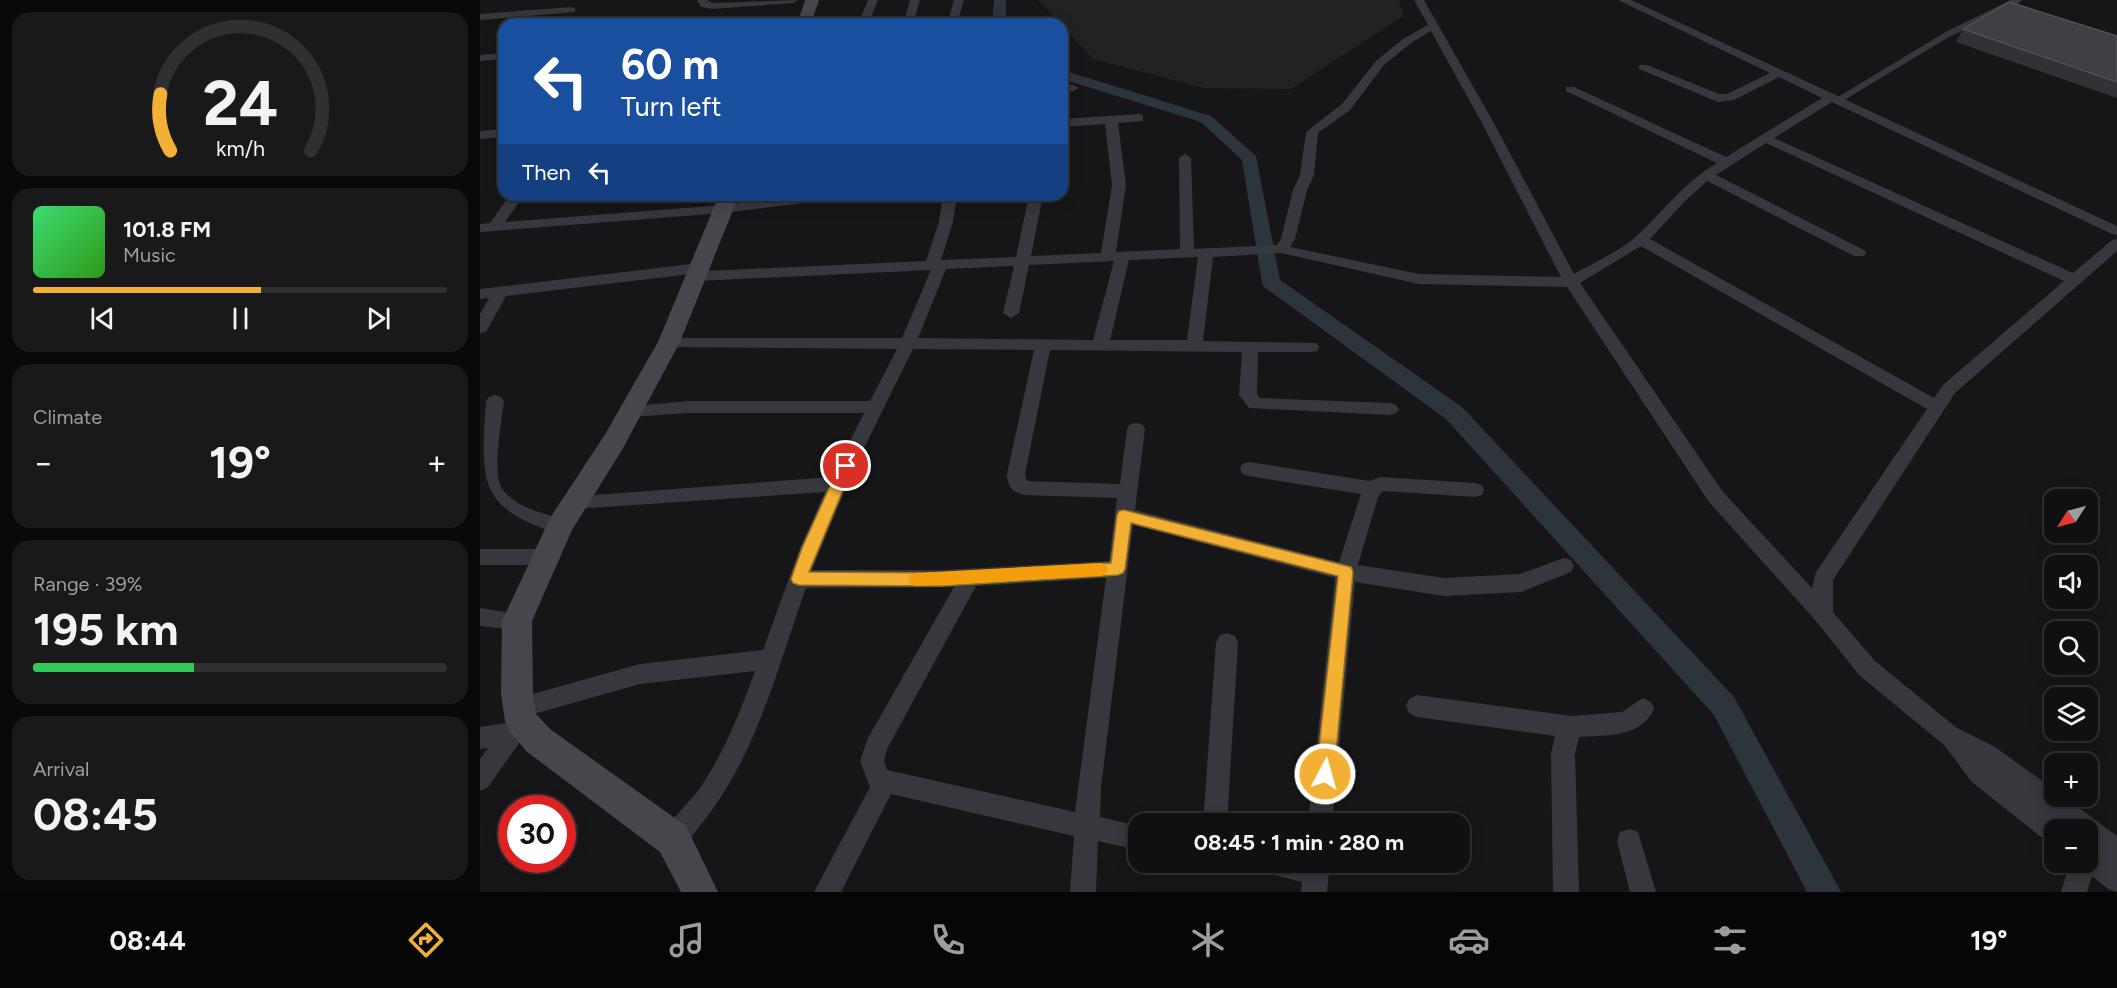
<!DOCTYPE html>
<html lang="en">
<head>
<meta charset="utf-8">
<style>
  body { margin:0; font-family:Figtree,sans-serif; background:#19191b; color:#f1f3f6; height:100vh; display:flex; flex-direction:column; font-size:22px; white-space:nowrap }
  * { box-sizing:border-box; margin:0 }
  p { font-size:20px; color:#9c9d9f }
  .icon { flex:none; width:33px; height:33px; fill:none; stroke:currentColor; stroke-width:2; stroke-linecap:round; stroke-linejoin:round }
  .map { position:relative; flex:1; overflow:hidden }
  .sheet { display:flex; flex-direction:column; gap:12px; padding:12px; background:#09090a; width:480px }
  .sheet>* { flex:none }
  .hud { position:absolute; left:18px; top:18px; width:570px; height:183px; border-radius:18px; box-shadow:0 3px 15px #0003,0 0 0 2px #303032; background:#1a4fa0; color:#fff; overflow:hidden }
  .needle { width:39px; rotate:234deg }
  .controls { position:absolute; left:1564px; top:489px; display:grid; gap:12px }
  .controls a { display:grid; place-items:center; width:54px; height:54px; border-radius:12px; background:#101012; box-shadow:0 3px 15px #0003,0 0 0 2px #303032; font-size:30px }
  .speed { position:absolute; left:18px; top:795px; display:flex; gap:12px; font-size:30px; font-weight:700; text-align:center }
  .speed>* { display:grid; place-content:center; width:78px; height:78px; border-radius:50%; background:#101012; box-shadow:0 3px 15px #0003,0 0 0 2px #303032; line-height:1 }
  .speed .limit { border:9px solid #d22; background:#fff; color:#111 }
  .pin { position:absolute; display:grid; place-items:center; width:51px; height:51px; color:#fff; margin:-26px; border:3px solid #fff; border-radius:50%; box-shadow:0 2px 6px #0007 }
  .me { position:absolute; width:66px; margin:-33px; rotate:6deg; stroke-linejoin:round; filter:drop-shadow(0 0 4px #0008) }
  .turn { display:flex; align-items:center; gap:21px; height:126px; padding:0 24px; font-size:27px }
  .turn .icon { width:78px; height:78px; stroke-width:2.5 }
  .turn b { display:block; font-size:42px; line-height:51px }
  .then { display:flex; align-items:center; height:57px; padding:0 24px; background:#0003; gap:12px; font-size:22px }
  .big { font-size:45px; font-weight:700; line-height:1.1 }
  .sheet .widget { flex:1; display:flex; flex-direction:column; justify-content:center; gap:9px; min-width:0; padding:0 21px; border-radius:18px; background:#19191b }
  .sheet .dial { align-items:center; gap:0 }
  .dial svg { height:156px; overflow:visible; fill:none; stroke:#303032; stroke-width:7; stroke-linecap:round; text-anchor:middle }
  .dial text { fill:#f1f3f6; stroke:none }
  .song { display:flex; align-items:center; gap:18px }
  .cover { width:72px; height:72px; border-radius:9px; background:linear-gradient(135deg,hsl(140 70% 55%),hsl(110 70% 35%)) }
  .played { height:6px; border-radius:3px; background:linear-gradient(90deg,#f2b134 55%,#303032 55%) }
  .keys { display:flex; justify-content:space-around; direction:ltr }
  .heat { display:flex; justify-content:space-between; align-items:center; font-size:33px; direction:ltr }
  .charge { height:9px; border-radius:4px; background:linear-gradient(90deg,#34c759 39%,#303032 0) }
  .trip { position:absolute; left:648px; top:813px; width:342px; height:60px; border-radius:18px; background:#101012; box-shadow:0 3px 15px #0003,0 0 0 2px #303032; font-weight:700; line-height:60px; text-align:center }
  .dock { display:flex; height:96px; justify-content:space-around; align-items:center; background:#060607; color:#9c9d9f }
  .dock .icon { width:42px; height:42px }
  .dock .selected { color:#f2b134 }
  .dock b { font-size:27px; color:#f1f3f6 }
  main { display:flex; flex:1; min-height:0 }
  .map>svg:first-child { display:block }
</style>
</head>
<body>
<main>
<section class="sheet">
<div class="widget dial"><svg viewBox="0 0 100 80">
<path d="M14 69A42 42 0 1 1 86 69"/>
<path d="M14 69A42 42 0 0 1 9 40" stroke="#f2b134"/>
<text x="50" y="56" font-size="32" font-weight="700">24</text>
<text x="50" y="72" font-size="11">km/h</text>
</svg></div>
<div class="widget">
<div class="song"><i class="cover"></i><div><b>101.8 FM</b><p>Music</p></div></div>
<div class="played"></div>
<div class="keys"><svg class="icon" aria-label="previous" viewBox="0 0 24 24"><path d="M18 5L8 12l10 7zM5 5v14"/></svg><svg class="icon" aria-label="pause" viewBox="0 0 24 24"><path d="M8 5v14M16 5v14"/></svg><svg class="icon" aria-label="next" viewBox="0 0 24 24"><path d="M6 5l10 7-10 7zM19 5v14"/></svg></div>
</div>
<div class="widget"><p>Climate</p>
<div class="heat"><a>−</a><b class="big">19°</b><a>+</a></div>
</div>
<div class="widget"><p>Range · 39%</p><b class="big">195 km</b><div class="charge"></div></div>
<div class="widget"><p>Arrival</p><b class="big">08:45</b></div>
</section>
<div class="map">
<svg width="1637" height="892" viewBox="0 0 1637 892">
  <rect width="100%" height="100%" fill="#161618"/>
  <path fill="#222225" d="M 558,0 L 919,0 L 923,16 L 811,89 L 724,88 L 613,59 Z"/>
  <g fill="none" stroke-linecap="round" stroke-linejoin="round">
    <path fill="#2c353c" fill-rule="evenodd" d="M 514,0 L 526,0 L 526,24 L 512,24 Z
      M 582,70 L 731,116 L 776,156 L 800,280 L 982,407 L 1254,697 L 1361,892 L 1327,892 L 1234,715 L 966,419 L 784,287 L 782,283 L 762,160 L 721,122 L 582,79 Z"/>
    <path stroke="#37383d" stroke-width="6" d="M 1357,101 L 1468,34 L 1538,0"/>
    <path fill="#37383d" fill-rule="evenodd" d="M 217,0 L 227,0 L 232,3 L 318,0 L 313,3 L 232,9 L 221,7 Z
      M 388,0 L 398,0 L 388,24 L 378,24 Z
      M 430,0 L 440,0 L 434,21 L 469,18 L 474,0 L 484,0 L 479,17 L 487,16 L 492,19 L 474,24 L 423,24 Z
      M 934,0 L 944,0 L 1015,125 L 1094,274 C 1113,263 1142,250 1158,235 C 1184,210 1205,182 1237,163 L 1086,91 L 1086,87 L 1094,87 L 1246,157 L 1342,98 L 1299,77 L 1254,100 L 1238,102 L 1159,69 L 1159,65 L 1167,65 L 1239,94 L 1247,94 L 1290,73 L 1138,0 L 1151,0 L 1637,226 L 1637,235 L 1632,234 L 1352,102 L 1294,138 L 1593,273 L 1632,240 L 1637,239 L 1637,251 L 1475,393 L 1353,580 L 1353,612 L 1395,661 L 1477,728 L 1515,747 L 1575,790 L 1575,796 L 1583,796 L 1637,836 L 1637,892 L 1628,889 L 1612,876 L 1607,892 L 1581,892 L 1590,862 L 1608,862 L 1608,830 L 1575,830 L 1575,844 L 1566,841 L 1492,782 L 1464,745 L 1379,675 L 1336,621 L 1229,502 L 1087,287 L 939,284 L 801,253 L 733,257 L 723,341 L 837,343 L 839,347 L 837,351 L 831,352 L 778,352 L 777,394 L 780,398 L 910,403 L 916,405 L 919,409 L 916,413 L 910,415 L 769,408 L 759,395 L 762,352 L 570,350 L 545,474 L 547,481 L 640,484 L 647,429 L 650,424 L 656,423 L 662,424 L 665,429 L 655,510 L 859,562 L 881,494 L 769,476 L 762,474 L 760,469 L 762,464 L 769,462 L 890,481 L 900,477 L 995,483 L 1002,485 L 1004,490 L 1002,495 L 995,497 L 903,491 L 898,497 L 878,565 L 964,578 L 1040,574 L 1084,558 L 1091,560 L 1094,566 L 1091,572 L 1041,592 L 964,596 L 875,582 L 852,824 L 828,824 L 855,578 L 653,525 L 621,787 L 620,817 L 658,826 L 658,850 L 618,841 L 616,892 L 590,892 L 594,836 L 411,794 L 361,892 L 334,892 L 390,787 L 380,761 L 388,738 L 474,587 L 326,588 C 297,669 276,758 219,827 C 211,837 205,847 193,851 L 184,848 L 181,839 C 189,819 208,805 220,788 C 245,751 260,712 275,671 L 160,684 L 50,715 L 52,721 L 49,729 L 8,787 L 0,791 L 0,759 L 8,748 L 0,749 L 0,727 L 26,723 L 32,715 L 28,707 L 31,700 L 160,664 L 283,650 L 320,548 L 345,492 L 95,509 L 88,507 L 86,502 L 88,497 L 352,477 L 384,413 L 208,413 L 150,417 L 144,415 L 141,411 L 144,407 L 208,401 L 390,401 L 417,349 L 189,347 L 183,346 L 181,342 L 183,338 L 422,338 L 451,270 L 217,281 L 212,279 L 210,276 L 211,274 L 26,296 L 6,332 L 0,333 L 0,314 L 9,298 L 0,299 L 0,289 L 220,263 L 225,265 L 227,268 L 225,271 L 446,261 L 459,222 L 463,195 L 477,195 L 473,222 L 461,260 L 536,257 L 549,195 L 563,195 L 551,256 L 621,253 L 632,185 L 625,124 L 582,127 L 582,119 L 659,114 L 663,115 L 663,121 L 638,123 L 646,185 L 636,252 L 700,249 L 699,158 L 705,154 L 711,158 L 714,249 L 797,245 L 801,239 L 813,190 L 820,175 L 826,132 L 862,104 L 896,61 L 923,39 L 948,25 ZM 951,31 L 1003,125 L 1081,277 L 939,274 L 810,247 L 815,239 L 827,190 L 834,175 L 838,133 L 870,110 L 904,65 L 931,43 ZM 1286,143 L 1584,281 L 1463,385 L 1454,398 L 1170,239 L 1204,202 L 1227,181 L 1374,256 L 1384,256 L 1386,253 L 1384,250 L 1236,175 ZM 1161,246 L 1447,409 L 1336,572 L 1332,588 L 1243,492 L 1100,283 ZM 718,257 L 707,340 L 630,340 L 649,260 ZM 634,261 L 613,340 L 438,338 L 466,269 L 534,266 L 523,313 L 531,318 L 539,313 L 549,265 ZM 433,349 L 554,350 L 527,474 C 528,487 531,491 544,495 L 637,498 L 629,561 L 461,570 L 332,570 L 375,466 ZM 626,578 L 595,812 L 407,770 L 404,761 L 407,749 L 496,586 Z
      M 91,7 L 95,8 L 95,12 L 0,20 L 0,14 Z
      M 24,53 L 24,59 L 0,61 L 0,55 Z
      M 582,85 L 593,85 L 599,88 L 593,91 L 582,91 Z
      M 24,129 L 24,137 L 0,139 L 0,131 Z
      M 30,195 L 44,195 L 25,222 L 243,205 L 323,195 L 363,195 L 356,199 L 243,213 L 0,232 L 0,224 L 10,223 Z
      M 15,395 L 21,397 L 24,401 C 22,420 11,476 23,490 C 38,509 66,514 87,520 L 90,526 L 87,532 L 80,534 C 0,509 0,485 6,401 L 9,397 Z
      M 0,549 L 65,549 L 72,551 L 75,557 L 72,563 L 65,565 L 0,565 Z
      M 0,608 L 44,615 L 48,621 L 44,627 L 37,630 L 0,626 Z
      M 747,633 L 755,636 L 758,643 L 747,824 L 723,824 L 736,643 L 739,636 Z
      M 937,695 L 1092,716 L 1142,712 L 1163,698 L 1171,702 L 1174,709 C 1161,738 1126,735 1099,737 L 1095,754 L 1099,892 L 1073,892 L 1071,754 L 1075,736 L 937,717 L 929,713 L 926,706 L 929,699 Z
      M 1149,829 L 1158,832 L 1176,892 L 1150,892 L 1137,841 L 1140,832 Z
      M 775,862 L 850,862 L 847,892 L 821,892 L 822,882 L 778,871 Z"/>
    <path fill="#45474d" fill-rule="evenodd" d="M 325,0 L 339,0 L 331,24 L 317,24 Z
      M 239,195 L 259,195 L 200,342 L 142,450 L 92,530 L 52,621 L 53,694 L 56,714 L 70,729 L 206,826 L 238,892 L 201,892 L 180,852 L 46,751 L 30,732 L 25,721 L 21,694 L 22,621 L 70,518 L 124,436 L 178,342 Z"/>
  </g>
  <path fill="#323236" d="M 1483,29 L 1637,36 L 1637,98 L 1476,42 Z"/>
  <path fill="#3f3f44" stroke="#4f5156" stroke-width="1.5" d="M 1529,2 L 1637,36 L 1637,82 L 1483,29 Z"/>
  <path fill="#f2b134" stroke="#9d7322" stroke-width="1.5" d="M 366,460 L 373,466 L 329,572 L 461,573 L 631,563 L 637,515 L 639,511 L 644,510 L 871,567 L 873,572 L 854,774 L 851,780 L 845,782 L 839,780 L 836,774 L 858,576 L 651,523 L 645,569 L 643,573 L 638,575 L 461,586 L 319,585 L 313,583 L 311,579 L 322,548 L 359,466 Z"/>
  <path fill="#f59e0b" d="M 621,563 L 626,565 L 628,570 L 626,574 L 621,576 L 436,586 L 430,584 L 428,579 L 430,575 L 436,573 Z"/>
</svg>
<div class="controls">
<a><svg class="needle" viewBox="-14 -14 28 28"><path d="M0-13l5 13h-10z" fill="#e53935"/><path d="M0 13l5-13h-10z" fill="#9c9d9f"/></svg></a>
<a><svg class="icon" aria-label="sound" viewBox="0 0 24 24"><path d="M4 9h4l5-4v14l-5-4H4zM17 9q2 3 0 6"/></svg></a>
<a><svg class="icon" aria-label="search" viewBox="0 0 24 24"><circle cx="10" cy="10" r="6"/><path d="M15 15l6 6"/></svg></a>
<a><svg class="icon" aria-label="layers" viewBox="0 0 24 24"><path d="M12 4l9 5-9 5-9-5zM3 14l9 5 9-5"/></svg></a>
<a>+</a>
<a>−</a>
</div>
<div class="speed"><div class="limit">30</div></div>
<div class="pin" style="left:366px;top:466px;background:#d93025"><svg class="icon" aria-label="arrive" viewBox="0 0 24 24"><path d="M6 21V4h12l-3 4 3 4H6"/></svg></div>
<svg class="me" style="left:845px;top:774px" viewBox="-20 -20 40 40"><circle r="17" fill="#f2b134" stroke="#fff" stroke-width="3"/><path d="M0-11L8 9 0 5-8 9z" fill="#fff"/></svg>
<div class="trip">08:45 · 1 min · 280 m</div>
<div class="hud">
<div class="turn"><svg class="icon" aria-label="left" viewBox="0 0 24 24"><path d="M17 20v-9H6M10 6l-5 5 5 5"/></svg><div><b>60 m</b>Turn left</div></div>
<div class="then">Then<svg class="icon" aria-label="left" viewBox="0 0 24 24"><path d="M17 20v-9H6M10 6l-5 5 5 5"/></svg></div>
</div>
</div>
</main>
<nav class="dock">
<b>08:44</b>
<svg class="icon selected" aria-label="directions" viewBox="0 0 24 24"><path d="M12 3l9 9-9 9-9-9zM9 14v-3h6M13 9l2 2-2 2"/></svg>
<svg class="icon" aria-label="music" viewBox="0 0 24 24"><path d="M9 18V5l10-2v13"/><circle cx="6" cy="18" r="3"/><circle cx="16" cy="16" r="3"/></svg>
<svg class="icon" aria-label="phone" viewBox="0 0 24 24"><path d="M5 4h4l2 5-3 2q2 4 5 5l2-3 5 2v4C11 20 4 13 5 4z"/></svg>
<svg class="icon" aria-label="climate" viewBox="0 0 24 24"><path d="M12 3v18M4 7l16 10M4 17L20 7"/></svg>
<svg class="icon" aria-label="car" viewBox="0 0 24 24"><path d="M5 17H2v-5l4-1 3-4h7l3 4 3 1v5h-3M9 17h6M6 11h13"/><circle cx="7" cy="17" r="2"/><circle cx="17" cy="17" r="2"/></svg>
<svg class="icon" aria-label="filters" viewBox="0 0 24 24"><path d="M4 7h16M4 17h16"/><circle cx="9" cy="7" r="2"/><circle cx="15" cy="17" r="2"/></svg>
<b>19°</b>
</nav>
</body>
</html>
